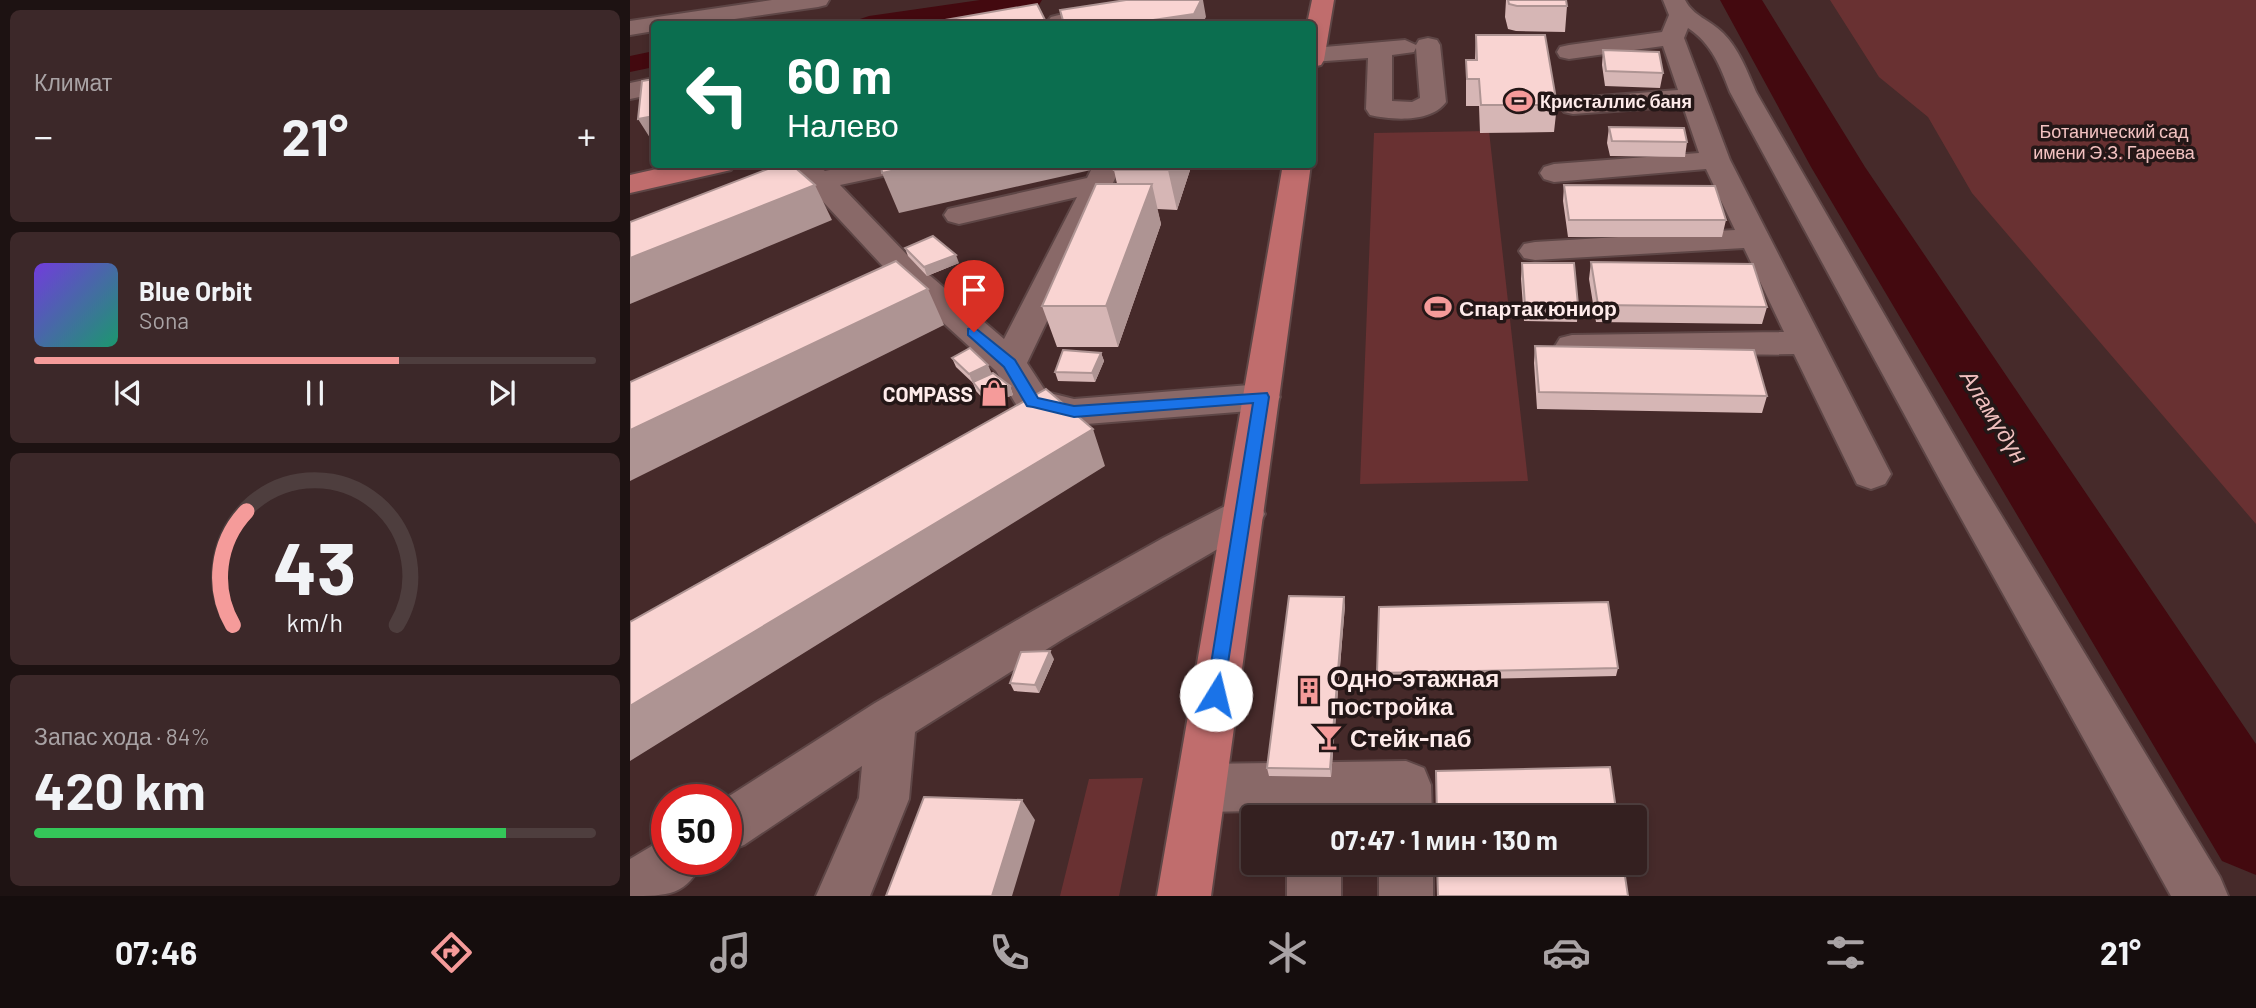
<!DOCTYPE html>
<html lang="ru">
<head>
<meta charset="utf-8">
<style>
  body { margin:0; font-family:Barlow,sans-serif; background:#3c2829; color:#f1f3f6; height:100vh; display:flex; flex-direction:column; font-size:26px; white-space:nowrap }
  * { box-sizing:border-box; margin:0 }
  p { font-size:23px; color:#a9a3a5 }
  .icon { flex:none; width:38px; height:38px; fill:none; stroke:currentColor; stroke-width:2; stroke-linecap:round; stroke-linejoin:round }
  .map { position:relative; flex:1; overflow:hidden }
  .details { display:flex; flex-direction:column; gap:10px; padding:10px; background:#1d1212; width:630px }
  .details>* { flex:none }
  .guide { position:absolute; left:21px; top:21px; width:665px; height:147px; border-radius:7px; box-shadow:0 4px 10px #0003,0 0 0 2px #4e3e3e; background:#0b6e4f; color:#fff; overflow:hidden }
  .speed { position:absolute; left:21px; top:784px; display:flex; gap:14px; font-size:35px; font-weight:700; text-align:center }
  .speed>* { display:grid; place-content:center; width:91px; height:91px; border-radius:50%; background:#342020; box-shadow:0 4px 10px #0003,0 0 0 2px #4e3e3e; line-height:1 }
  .speed .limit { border:10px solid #d22; background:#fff; color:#111 }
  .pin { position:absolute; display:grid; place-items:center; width:60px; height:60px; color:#fff; margin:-72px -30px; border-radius:50% 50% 50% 0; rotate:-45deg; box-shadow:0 0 7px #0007 }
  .pin .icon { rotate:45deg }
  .me { position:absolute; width:77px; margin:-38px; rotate:9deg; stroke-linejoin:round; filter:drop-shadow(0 0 5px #0008) }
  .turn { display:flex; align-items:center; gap:24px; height:147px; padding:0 21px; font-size:32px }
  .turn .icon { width:91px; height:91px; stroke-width:2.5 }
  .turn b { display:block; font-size:49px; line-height:60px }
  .big { font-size:52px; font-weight:700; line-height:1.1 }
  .details .tile { flex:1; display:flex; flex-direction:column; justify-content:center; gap:10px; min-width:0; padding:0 24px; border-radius:10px; background:#3c2829 }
  .details .dial { align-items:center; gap:0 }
  .dial svg { height:182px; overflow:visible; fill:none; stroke:#4e3e3e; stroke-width:7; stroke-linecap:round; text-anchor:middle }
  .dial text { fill:#f1f3f6; stroke:none }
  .song { display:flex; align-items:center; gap:21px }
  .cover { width:84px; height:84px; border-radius:10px; background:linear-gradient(135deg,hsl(260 70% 55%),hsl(160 70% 35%)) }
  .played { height:7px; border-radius:4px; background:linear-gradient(90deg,#f59b9a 65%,#4e3e3e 65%) }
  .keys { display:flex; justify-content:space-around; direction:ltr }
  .heat { display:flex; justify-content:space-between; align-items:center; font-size:38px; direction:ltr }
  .charge { height:10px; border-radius:5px; background:linear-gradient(90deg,#34c759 84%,#4e3e3e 0) }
  .trip { position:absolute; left:611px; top:805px; width:406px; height:70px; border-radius:7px; background:#342020; box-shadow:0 4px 10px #0003,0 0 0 2px #4e3e3e; font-weight:700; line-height:70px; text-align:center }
  .tab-bar { display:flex; height:112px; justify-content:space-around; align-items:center; background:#150d0d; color:#a9a3a5 }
  .tab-bar .icon { width:49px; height:49px }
  .tab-bar .active { color:#f59b9a }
  .tab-bar b { font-size:32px; color:#f1f3f6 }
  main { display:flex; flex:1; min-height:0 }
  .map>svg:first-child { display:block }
</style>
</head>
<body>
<main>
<section class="details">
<div class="tile"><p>Климат</p>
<div class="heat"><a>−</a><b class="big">21°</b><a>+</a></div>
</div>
<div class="tile">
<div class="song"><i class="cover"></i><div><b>Blue Orbit</b><p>Sona</p></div></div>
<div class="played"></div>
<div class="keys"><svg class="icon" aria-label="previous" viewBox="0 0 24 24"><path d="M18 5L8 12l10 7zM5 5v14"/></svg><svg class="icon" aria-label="pause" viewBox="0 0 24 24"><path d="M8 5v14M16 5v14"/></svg><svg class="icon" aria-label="next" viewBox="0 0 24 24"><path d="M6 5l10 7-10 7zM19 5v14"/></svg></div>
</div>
<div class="tile dial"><svg viewBox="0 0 100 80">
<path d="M14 69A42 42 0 1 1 86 69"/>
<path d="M14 69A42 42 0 0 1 20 19" stroke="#f59b9a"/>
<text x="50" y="56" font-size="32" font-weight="700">43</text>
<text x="50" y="72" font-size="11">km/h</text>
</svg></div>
<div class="tile"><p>Запас хода · 84%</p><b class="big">420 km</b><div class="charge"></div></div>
</section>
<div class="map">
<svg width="1626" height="896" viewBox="0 0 1626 896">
  <rect width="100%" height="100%" fill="#462a2a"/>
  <path fill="#693132" d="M 1200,0 L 1626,0 L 1626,524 L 1342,193 L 1298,117 L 1249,77 Z
    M 859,131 L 898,481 L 730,484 L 744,133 Z
    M 513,778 L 489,896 L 430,896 L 459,779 Z"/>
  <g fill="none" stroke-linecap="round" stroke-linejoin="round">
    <path fill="#43090f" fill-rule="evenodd" d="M 350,0 L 412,0 L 409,5 L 400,7 L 287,24 L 226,24 L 230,19 L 239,16 Z
      M 24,51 L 24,67 L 0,72 L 0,56 Z"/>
    <path fill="#43090f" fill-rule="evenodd" d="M 1090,0 L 1132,0 L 1235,167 L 1626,744 L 1626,875 L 1592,861 L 1181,167 Z"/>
    <defs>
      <path id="minor" d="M 142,0 L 199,0 L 196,5 L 188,7 L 70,24 L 24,24 L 24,31 L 0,35 L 0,21 Z
        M 512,0 L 560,0 L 557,5 L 549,7 L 453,24 L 419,24 L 417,22 L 421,17 L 429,15 Z
        M 1033,0 L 1055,0 C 1063,16 1080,20 1093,33 C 1109,49 1117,71 1126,92 L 1345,472 L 1590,877 L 1598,896 L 1541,896 L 1311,482 L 1100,92 C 1090,66 1082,44 1058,28 L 1054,38 L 1100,160 L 1261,474 L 1255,484 L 1241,489 L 1227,484 L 1164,354 L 942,357 L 930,354 L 925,346 L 930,338 L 942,335 L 1154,332 L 1114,248 L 905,260 L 894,258 L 889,251 L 894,244 L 905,242 L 1105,230 L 1076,169 L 924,182 L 914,179 L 910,173 L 914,167 L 924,164 L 1069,153 L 1053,106 L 943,114 L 934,112 L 930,106 L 934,100 L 943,98 L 1048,90 L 1033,46 L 939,59 L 930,57 L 927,52 L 930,47 L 939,45 L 1032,32 L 1039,15 Z
        M 798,38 L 807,40 L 810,45 L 816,102 C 801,123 762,120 740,115 L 736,109 L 738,58 L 682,62 L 683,48 L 775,40 L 786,45 L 789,40 ZM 786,48 L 790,98 L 782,102 L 762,101 L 762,55 L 784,52 Z
        M 24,78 L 24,94 L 0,99 L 0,83 Z
        M 152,164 L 185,164 L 195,171 L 228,164 L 285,164 L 281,170 L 210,185 L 283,261 L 374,339 L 447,197 L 329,224 L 318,221 L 314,215 L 318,209 L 457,178 L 464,164 L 492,164 L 397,363 L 416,392 L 444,399 L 632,384 L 645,388 L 650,397 L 645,406 L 632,410 L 444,425 L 390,411 L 366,371 L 261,275 L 185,193 L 171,197 L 161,194 L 156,188 L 161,182 L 168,179 Z
        M 615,498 L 629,503 L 635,514 L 629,525 L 433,639 L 285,732 L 279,799 L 240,896 L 186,896 L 229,798 L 232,766 L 114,845 L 96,852 L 96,800 L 93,800 L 245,703 L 401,612 L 533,538 L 601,503 Z
        M 776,761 L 794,768 L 801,785 L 802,817 L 750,817 L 750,809 L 571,812 L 553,805 L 546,788 L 553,771 L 571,764 Z
        M 37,837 L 37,859 L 73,859 C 58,896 37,896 0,896 L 0,859 Z
        M 657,863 L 711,863 L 711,896 L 657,896 Z
        M 749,863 L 803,863 L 803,896 L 749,896 Z"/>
      <path id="major" d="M 682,0 L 704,0 L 694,60 L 691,65 L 682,67 L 682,24 L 677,24 Z
        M 49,164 L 105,164 L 101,170 L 0,193 L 0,175 Z
        M 653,164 L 681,164 L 581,896 L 527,896 Z"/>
    </defs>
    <use href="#minor" stroke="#5e4646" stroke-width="4"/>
    <use href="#major" stroke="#5e4646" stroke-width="4"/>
    <use href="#minor" fill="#896968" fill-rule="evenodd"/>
    <use href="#major" fill="#c06d6d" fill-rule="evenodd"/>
  </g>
  <path fill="#d6b6b5" d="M 876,0 L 936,0 L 937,6 L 935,32 L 886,31 L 878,29 L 875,17 Z
    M 846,35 L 927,105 L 924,132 L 850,133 L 849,106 L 836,106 L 836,60 L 845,60 Z
    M 973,50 L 1033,73 L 1030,88 L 975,86 L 972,65 Z
    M 979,127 L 1057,142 L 1055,157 L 980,156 L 977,143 Z
    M 486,164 L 562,164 L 547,210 L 527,209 L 531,224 L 488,347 L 427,347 L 412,306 L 487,184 L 484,170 Z
    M 934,185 L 1096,220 L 1092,237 L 938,237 L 933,201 Z
    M 275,248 L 329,263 L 297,276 L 278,256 Z
    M 961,262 L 1137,307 L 1132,324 L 966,322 L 959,279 Z
    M 892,263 L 948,305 L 947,322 L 894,321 L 891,279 Z
    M 905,346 L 1137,396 L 1132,413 L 907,409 L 904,363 Z
    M 471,353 L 474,361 L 465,382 L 428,381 L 425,372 Z
    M 322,358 L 361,374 L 380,386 L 383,395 L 358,404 L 346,391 L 343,383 L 326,367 Z
    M 715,605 L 701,777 L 639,776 L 637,768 Z
    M 424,659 L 409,693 L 384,691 L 380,683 Z
    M 988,668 L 986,676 L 748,681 L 747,673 Z"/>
  <path fill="#ae9493" d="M 571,0 L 573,0 L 576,17 L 572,24 L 496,24 Z
    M 24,116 L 24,141 L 22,141 L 8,119 Z
    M 293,164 L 460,164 L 461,170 L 269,213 L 252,173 Z
    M 540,164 L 562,164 L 547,210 L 538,170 Z
    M 522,184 L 531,224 L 488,347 L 476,306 Z
    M 185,185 L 202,220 L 0,304 L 0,258 Z
    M 326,255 L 329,263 L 297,276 L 294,267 Z
    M 298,289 L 314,325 L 0,481 L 0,430 Z
    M 471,353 L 474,361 L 465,382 L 462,373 Z
    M 358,365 L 362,374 L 343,383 L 339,374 Z
    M 380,386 L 383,395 L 358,404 L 354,396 Z
    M 463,429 L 475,466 L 0,761 L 0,706 Z
    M 714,597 L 715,605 L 701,777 L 700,769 Z
    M 420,651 L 424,659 L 409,693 L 405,685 Z
    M 392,800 L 405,820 L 382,896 L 362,896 Z"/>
  <path fill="#f9d4d2" stroke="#ae9493" stroke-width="2" d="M 496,0 L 571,0 L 564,14 L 496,24 L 434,24 L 430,10 Z
    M 878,0 L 936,0 L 937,6 L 887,6 L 879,4 Z
    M 407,4 L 417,24 L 292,24 Z
    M 846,35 L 915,35 L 927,105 L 851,105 L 849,79 L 837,79 L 836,60 L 847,60 Z
    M 973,50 L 1029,52 L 1033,73 L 976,71 Z
    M 24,79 L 24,116 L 8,119 L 12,81 Z
    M 979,127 L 1054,128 L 1057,142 L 982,141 Z
    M 151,164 L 161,164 L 185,185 L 0,258 L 0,222 Z
    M 251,164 L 293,164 L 252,173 Z
    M 486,164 L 540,164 L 538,170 L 484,170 Z
    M 466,184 L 522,184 L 476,306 L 412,306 Z
    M 934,185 L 1085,186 L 1096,220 L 939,220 Z
    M 303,236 L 326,255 L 294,267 L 275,248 Z
    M 266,261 L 298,289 L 0,430 L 0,382 Z
    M 961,262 L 1123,264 L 1137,307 L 968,305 Z
    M 892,263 L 944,263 L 948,305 L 895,305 Z
    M 905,346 L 1124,350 L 1137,396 L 909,392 Z
    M 340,348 L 358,365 L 339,374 L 322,358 Z
    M 433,350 L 471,353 L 462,373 L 425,372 Z
    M 363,373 L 380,386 L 354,396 L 343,382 Z
    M 416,389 L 463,429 L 0,706 L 0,622 Z
    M 659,596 L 714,597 L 700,769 L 637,768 Z
    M 978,602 L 988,668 L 747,673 L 749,607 Z
    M 420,651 L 405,685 L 380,683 L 391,652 Z
    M 980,767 L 987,817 L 807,817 L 806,771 Z
    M 294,797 L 392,800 L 362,896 L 256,896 Z
    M 807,863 L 993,863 L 998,896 L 808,896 Z"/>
  <path fill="#1a73e8" stroke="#114b97" stroke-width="2" d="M 344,327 L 385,360 L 408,398 L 444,406 L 637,393 L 639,397 L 592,702 L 586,704 L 579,702 L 576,695 L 623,403 L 444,417 L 403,407 L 397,406 L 374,367 L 338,335 L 338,329 Z"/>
  <defs>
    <symbol id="stadium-bare" viewBox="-9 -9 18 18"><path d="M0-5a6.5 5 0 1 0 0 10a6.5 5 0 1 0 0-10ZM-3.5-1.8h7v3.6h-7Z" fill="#f59b9a" stroke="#241717" stroke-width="2.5" paint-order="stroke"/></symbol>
    <symbol id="shop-bare" viewBox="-9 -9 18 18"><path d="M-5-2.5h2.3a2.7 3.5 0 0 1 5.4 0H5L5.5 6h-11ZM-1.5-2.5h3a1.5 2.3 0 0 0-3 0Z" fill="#f59b9a" stroke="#241717" stroke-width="2.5" paint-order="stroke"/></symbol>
    <symbol id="building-bare" viewBox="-9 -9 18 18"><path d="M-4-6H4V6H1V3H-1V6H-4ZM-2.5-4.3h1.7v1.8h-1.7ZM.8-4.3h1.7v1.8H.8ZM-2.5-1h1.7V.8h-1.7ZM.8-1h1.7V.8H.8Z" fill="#f59b9a" stroke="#241717" stroke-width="2.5" paint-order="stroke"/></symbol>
    <symbol id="bar-bare" viewBox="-9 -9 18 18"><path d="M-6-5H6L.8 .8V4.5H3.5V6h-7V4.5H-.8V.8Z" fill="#f59b9a" stroke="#241717" stroke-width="2.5" paint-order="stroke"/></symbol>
  </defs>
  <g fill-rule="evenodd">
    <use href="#stadium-bare" x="870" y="82" width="38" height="38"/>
    <use href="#stadium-bare" x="789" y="288" width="38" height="38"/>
    <use href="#shop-bare" x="345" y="374" width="38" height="38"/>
    <use href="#building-bare" x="660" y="672" width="38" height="38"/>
    <use href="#bar-bare" x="680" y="718" width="38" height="38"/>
  </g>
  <g text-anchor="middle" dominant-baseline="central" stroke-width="7" stroke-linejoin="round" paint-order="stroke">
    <g font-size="18" font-weight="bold" fill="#feebea" stroke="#241717" text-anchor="start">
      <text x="910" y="101">Кристаллис баня</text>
    </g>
    <g font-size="18" fill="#f3c2c1" stroke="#241717">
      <text x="1484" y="131">Ботанический сад<tspan x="1484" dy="21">имени Э.З. Гареева</tspan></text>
    </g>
    <g font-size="21" font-weight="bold" fill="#feebea" stroke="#241717" text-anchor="start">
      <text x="829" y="307">Спартак юниор</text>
      <text x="343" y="393" text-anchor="end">COMPASS</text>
    </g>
    <g font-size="23" font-style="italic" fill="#f1c0bf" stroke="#241717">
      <text transform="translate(1365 416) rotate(58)">Аламүдүн</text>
    </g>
    <g font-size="24" font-weight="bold" fill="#feebea" stroke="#241717" text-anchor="start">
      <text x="700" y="677">Одно-этажная<tspan x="700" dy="28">постройка</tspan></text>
      <text x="720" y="737">Стейк-паб</text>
    </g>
  </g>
</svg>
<div class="speed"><div class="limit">50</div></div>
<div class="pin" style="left:344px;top:332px;background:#d93025"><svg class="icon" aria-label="arrive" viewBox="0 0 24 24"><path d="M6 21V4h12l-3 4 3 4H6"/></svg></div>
<svg class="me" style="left:586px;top:695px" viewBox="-20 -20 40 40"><circle r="19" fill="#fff"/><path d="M0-13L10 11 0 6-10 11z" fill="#1a73e8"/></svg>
<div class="trip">07:47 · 1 мин · 130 m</div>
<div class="guide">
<div class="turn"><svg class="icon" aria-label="left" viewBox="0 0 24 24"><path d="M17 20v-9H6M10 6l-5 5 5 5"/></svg><div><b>60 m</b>Налево</div></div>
</div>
</div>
</main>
<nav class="tab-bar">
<b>07:46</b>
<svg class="icon active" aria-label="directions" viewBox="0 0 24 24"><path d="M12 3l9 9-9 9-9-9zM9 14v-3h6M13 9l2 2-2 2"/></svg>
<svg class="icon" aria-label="music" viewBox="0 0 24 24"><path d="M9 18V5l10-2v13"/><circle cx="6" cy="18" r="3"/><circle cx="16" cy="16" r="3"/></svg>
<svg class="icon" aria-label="phone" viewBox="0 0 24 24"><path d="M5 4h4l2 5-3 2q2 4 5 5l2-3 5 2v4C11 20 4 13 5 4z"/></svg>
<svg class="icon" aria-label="climate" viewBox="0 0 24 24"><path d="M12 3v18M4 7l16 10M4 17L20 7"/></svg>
<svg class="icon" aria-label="car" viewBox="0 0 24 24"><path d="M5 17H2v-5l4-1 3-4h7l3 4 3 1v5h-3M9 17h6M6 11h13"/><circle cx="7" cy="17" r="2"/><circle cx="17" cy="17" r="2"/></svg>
<svg class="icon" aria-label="filters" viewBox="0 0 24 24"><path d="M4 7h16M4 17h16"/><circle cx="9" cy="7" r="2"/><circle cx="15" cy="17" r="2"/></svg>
<b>21°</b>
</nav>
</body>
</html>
